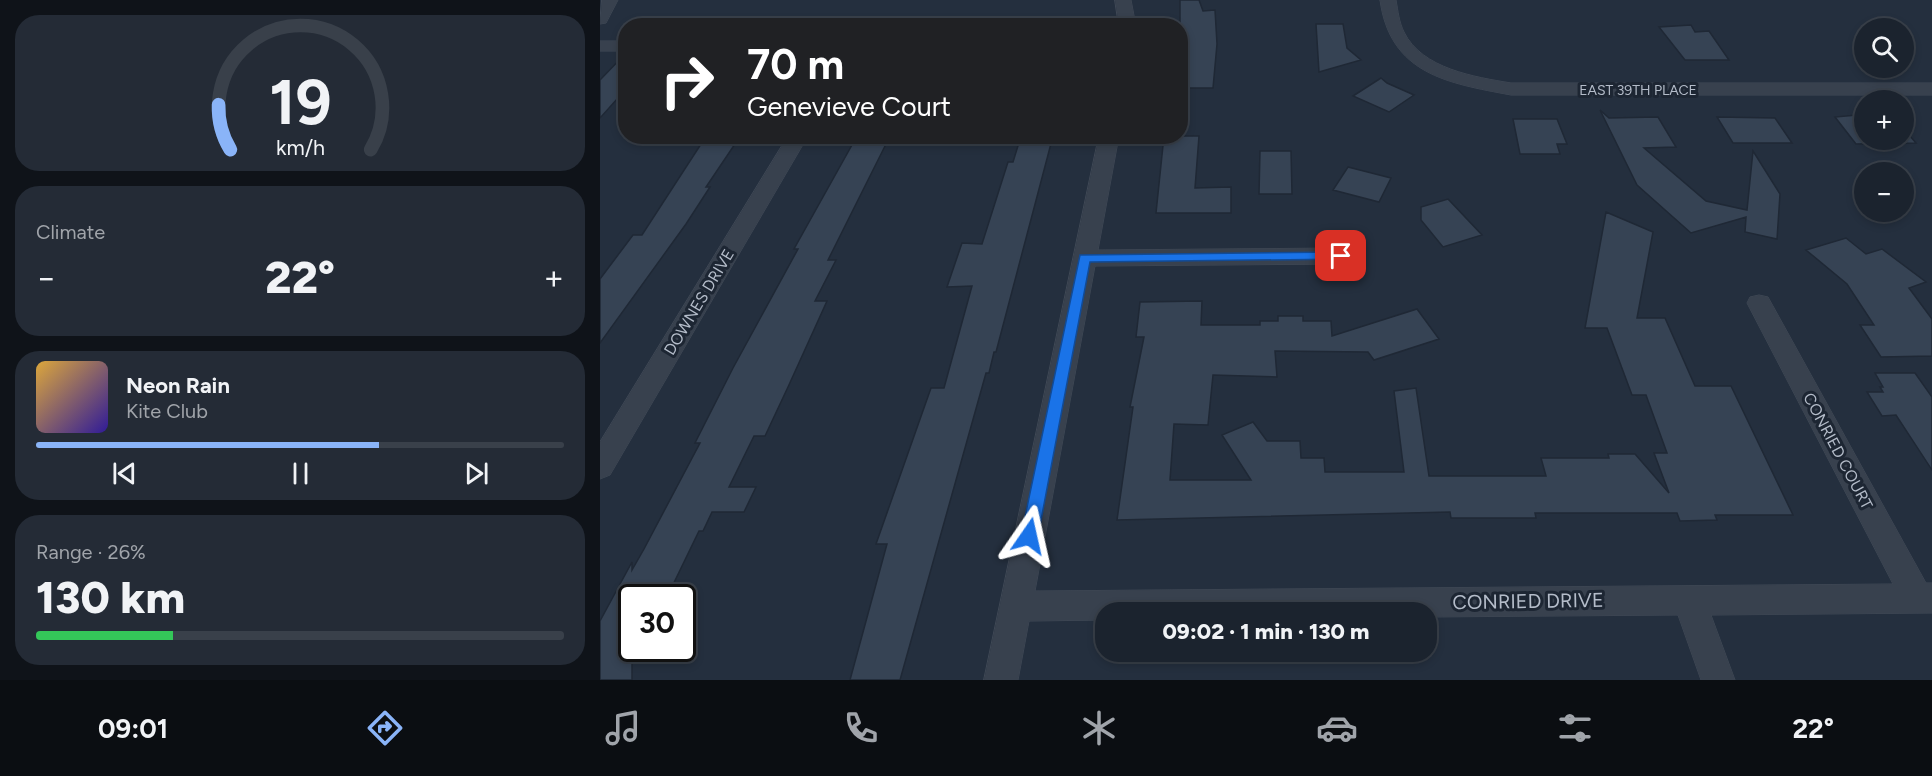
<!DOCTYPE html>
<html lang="en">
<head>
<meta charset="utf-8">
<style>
  body { margin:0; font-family:Figtree,sans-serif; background:#242b36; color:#f1f3f6; height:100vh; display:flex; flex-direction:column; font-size:22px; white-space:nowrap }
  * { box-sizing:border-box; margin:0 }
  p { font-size:20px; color:#a0a4aa }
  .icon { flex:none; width:33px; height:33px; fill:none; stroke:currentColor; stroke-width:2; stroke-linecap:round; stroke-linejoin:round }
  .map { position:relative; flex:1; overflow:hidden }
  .panel { display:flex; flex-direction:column; gap:15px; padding:15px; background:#0f1319; width:600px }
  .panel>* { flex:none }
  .hud { position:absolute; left:18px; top:18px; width:570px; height:126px; border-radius:24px; box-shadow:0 3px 9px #0003,0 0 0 2px #39404a; background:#202124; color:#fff; overflow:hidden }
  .buttons { position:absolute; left:1254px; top:18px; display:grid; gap:12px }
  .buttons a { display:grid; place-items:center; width:60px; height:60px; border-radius:50%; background:#1b232e; box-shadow:0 3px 9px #0003,0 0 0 2px #39404a; font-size:30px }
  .speed { position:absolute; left:18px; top:584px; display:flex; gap:12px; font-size:30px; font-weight:700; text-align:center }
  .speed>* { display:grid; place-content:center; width:78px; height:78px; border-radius:50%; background:#1b232e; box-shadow:0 3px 9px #0003,0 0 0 2px #39404a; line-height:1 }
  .speed .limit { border:3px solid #111; border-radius:9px; background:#fff; color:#111 }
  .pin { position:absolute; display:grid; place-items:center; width:51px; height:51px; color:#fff; margin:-26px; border-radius:12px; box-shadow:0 3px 9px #0006 }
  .me { position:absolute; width:66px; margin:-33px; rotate:11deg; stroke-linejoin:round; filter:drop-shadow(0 0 4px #0008) }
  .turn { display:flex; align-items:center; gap:21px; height:126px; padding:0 30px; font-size:27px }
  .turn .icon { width:78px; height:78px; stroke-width:2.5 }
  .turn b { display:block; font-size:42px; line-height:51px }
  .big { font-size:45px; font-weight:800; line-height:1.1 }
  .panel .tile { flex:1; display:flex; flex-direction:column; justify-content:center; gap:9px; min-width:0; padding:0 21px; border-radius:24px; background:#242b36 }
  .panel .dial { align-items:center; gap:0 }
  .dial svg { height:156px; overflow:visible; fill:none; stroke:#39404a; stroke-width:7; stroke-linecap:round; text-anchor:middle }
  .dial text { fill:#f1f3f6; stroke:none }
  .song { display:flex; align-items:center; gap:18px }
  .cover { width:72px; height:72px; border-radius:9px; background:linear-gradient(135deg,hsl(40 70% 55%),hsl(250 70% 35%)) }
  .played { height:6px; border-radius:3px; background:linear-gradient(90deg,#8ab4f8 65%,#39404a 65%) }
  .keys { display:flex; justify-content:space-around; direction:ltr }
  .heat { display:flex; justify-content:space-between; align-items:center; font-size:33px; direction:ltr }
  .charge { height:9px; border-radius:4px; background:linear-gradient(90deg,#34c759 26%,#39404a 0) }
  .trip { position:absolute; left:495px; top:602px; width:342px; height:60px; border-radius:24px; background:#1b232e; box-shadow:0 3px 9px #0003,0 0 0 2px #39404a; font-weight:800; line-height:60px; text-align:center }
  .menu { display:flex; height:96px; justify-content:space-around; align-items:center; background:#0b0e12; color:#a0a4aa }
  .menu .icon { width:42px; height:42px }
  .menu .current { color:#8ab4f8 }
  .menu b { font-size:27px; color:#f1f3f6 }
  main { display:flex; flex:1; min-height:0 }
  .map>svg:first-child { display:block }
</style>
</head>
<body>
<main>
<section class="panel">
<div class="tile dial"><svg viewBox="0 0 100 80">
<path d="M14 69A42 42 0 1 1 86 69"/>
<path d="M14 69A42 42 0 0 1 8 46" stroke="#8ab4f8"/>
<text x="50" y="56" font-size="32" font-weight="700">19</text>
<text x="50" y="72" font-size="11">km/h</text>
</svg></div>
<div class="tile"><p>Climate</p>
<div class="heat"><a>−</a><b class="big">22°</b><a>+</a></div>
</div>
<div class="tile">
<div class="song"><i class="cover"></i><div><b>Neon Rain</b><p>Kite Club</p></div></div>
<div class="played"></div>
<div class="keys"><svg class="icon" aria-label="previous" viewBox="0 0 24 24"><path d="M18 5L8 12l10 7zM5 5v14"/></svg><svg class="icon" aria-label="pause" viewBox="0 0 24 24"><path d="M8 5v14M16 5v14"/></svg><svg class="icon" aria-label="next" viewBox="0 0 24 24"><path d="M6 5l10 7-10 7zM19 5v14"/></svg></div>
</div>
<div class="tile"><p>Range · 26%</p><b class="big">130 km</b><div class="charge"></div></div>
</section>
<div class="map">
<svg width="1332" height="680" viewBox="0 0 1332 680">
  <rect width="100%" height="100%" fill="#242f3e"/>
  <path fill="#364354" stroke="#1f2835" stroke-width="1.5" d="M 580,0 L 599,0 L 603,11 L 615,10 L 617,44 L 613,88 L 580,88 Z
    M 716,24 L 743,24 L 747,48 L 761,60 L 719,72 Z
    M 1091,25 L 1095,32 L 1109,31 L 1129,60 L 1085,60 L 1059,27 Z
    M 26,53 L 26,89 L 0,118 L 0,80 Z
    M 781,78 L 787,83 L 814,95 L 789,112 L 753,96 Z
    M 1000,110 L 1009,118 L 1058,117 L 1076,147 L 1044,148 L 1106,201 L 1147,210 L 1153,151 L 1180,194 L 1177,239 L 1145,232 L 1146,217 L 1091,233 L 1037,185 Z
    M 1257,115 L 1264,115 L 1264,140 L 1304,140 L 1304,129 L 1316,143 L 1256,144 L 1235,117 Z
    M 1117,117 L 1175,118 L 1192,143 L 1133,143 Z
    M 913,119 L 957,119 L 967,144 L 957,144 L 960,154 L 920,154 Z
    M 257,136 L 290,136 L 228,260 L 236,260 L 215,301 L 227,301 L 188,387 L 165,436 L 154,436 L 129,487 L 156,487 L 144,512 L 112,512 L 103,531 L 99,531 L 67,597 L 32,597 L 32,680 L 0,680 L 0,621 L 32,562 L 32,570 L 44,549 L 100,443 L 95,443 L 133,368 L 198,249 L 194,249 Z
    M 421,136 L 453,136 L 396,352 L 394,352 L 389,373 L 386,373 L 300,680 L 250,680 L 287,544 L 276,544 L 331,388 L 344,388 L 372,286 L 347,287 L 362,243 L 382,244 L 408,162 L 413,162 Z
    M 564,136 L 599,136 L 595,188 L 631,187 L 631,213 L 556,213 Z
    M 101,144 L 135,144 L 106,187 L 110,187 L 86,224 L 0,343 L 0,279 L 33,235 L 42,235 Z
    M 660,151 L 691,151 L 692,194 L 659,194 Z
    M 748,167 L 791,178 L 779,202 L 733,190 Z
    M 848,199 L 882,235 L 843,247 L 821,220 L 821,207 Z
    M 1006,212 L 1053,232 L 1037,318 L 1065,318 L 1095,386 L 1131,386 L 1193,515 L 1115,515 L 1117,520 L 1080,521 L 1077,513 L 935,513 L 936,518 L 851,518 L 850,512 L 517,520 L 533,407 L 530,407 L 544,337 L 536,337 L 540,302 L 602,301 L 601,325 L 660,325 L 660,321 L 678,321 L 678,316 L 703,316 L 703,321 L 731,321 L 732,336 L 817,309 L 839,339 L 774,360 L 768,352 L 675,351 L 677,377 L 613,375 L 608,425 L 574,424 L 570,480 L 651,480 L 622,435 L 653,422 L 667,441 L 700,441 L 701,458 L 724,458 L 725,472 L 804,472 L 794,391 L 816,388 L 829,476 L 946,476 L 941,458 L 1009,458 L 1008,454 L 1035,454 L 1069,493 L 1054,453 L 1067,453 L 1046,395 L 1032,395 L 1007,328 L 985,328 Z
    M 1246,238 L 1266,254 L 1282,249 L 1326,282 L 1309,288 L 1332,319 L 1332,356 L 1281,357 L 1260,325 L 1274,325 L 1247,284 L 1206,250 Z
    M 1275,373 L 1315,373 L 1332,397 L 1332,470 L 1296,415 L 1282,416 L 1267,392 L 1283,392 L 1280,387 L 1283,387 Z"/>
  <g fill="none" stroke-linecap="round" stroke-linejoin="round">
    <defs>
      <path id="street" d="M 2,0 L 18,0 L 6,23 L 0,24 Z
        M 515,0 L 531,0 L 536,26 L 519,26 Z
        M 780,0 L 796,0 C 798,11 799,22 804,32 C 822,69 875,77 911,83 L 1332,83 L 1332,95 L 911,95 C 847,83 790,74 780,0 Z
        M 0,41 L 26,41 L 26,51 L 0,51 Z
        M 188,136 L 208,136 L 10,475 L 0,479 L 0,442 Z
        M 499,136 L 519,136 L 498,250 L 741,248 L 749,251 L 753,256 L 749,261 L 741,264 L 495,266 L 435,591 L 1293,584 L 1147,303 L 1150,297 L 1159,295 L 1168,297 L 1326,583 L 1332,583 L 1332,613 L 1111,615 L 1135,680 L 1101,680 L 1078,615 L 826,617 L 826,612 L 506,612 L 506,620 L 429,621 L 418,680 L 384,680 Z"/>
    </defs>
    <use href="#street" stroke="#414a57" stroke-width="1"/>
    <use href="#street" fill="#38414e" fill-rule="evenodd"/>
  </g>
  <path fill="#1a73e8" stroke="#114b97" stroke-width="1.5" d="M 741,252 L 746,253 L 746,259 L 490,262 L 438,536 L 435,541 L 424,541 L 421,536 L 480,255 Z"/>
  <g text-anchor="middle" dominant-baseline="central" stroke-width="6" stroke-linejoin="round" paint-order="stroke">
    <g font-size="14" fill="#b4bcc9" stroke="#1d2633">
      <text x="1038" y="90">EAST 39TH PLACE</text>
    </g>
    <g font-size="16" fill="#b4bcc9" stroke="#1d2633">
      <text transform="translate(99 302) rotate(-59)">DOWNES DRIVE</text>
      <text transform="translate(1238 451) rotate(62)">CONRIED COURT</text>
    </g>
    <g font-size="20" fill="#b4bcc9" stroke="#1d2633">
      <text transform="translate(928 601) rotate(-1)">CONRIED DRIVE</text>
    </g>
  </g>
</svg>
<div class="buttons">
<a><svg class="icon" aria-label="search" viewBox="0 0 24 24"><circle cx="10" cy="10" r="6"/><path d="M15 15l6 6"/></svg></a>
<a>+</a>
<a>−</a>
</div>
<div class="speed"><div class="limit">30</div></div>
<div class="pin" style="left:741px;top:256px;background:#d93025"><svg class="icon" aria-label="arrive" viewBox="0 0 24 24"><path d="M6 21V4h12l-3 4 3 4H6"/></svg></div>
<svg class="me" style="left:429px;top:536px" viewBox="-20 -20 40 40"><path d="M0-17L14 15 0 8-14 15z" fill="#1a73e8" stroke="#fff" stroke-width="4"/></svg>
<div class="trip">09:02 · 1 min · 130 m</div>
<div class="hud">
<div class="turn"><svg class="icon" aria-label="right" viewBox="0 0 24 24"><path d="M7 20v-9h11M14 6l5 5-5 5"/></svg><div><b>70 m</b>Genevieve Court</div></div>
</div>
</div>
</main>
<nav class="menu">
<b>09:01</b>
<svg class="icon current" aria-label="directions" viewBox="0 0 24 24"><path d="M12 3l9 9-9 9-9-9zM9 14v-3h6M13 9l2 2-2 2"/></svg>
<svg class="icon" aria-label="music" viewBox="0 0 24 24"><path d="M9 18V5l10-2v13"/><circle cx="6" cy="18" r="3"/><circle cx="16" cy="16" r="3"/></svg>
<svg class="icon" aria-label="phone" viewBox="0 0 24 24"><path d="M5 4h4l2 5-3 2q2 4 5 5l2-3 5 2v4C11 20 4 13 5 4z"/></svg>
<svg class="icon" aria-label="climate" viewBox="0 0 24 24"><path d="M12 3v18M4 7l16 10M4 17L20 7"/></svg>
<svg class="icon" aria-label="car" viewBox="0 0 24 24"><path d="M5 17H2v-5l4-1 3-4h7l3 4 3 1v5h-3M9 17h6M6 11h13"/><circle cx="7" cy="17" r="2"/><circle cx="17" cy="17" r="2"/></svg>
<svg class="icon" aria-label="filters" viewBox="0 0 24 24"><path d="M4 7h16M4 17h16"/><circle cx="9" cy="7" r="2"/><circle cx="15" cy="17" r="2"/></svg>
<b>22°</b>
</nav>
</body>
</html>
